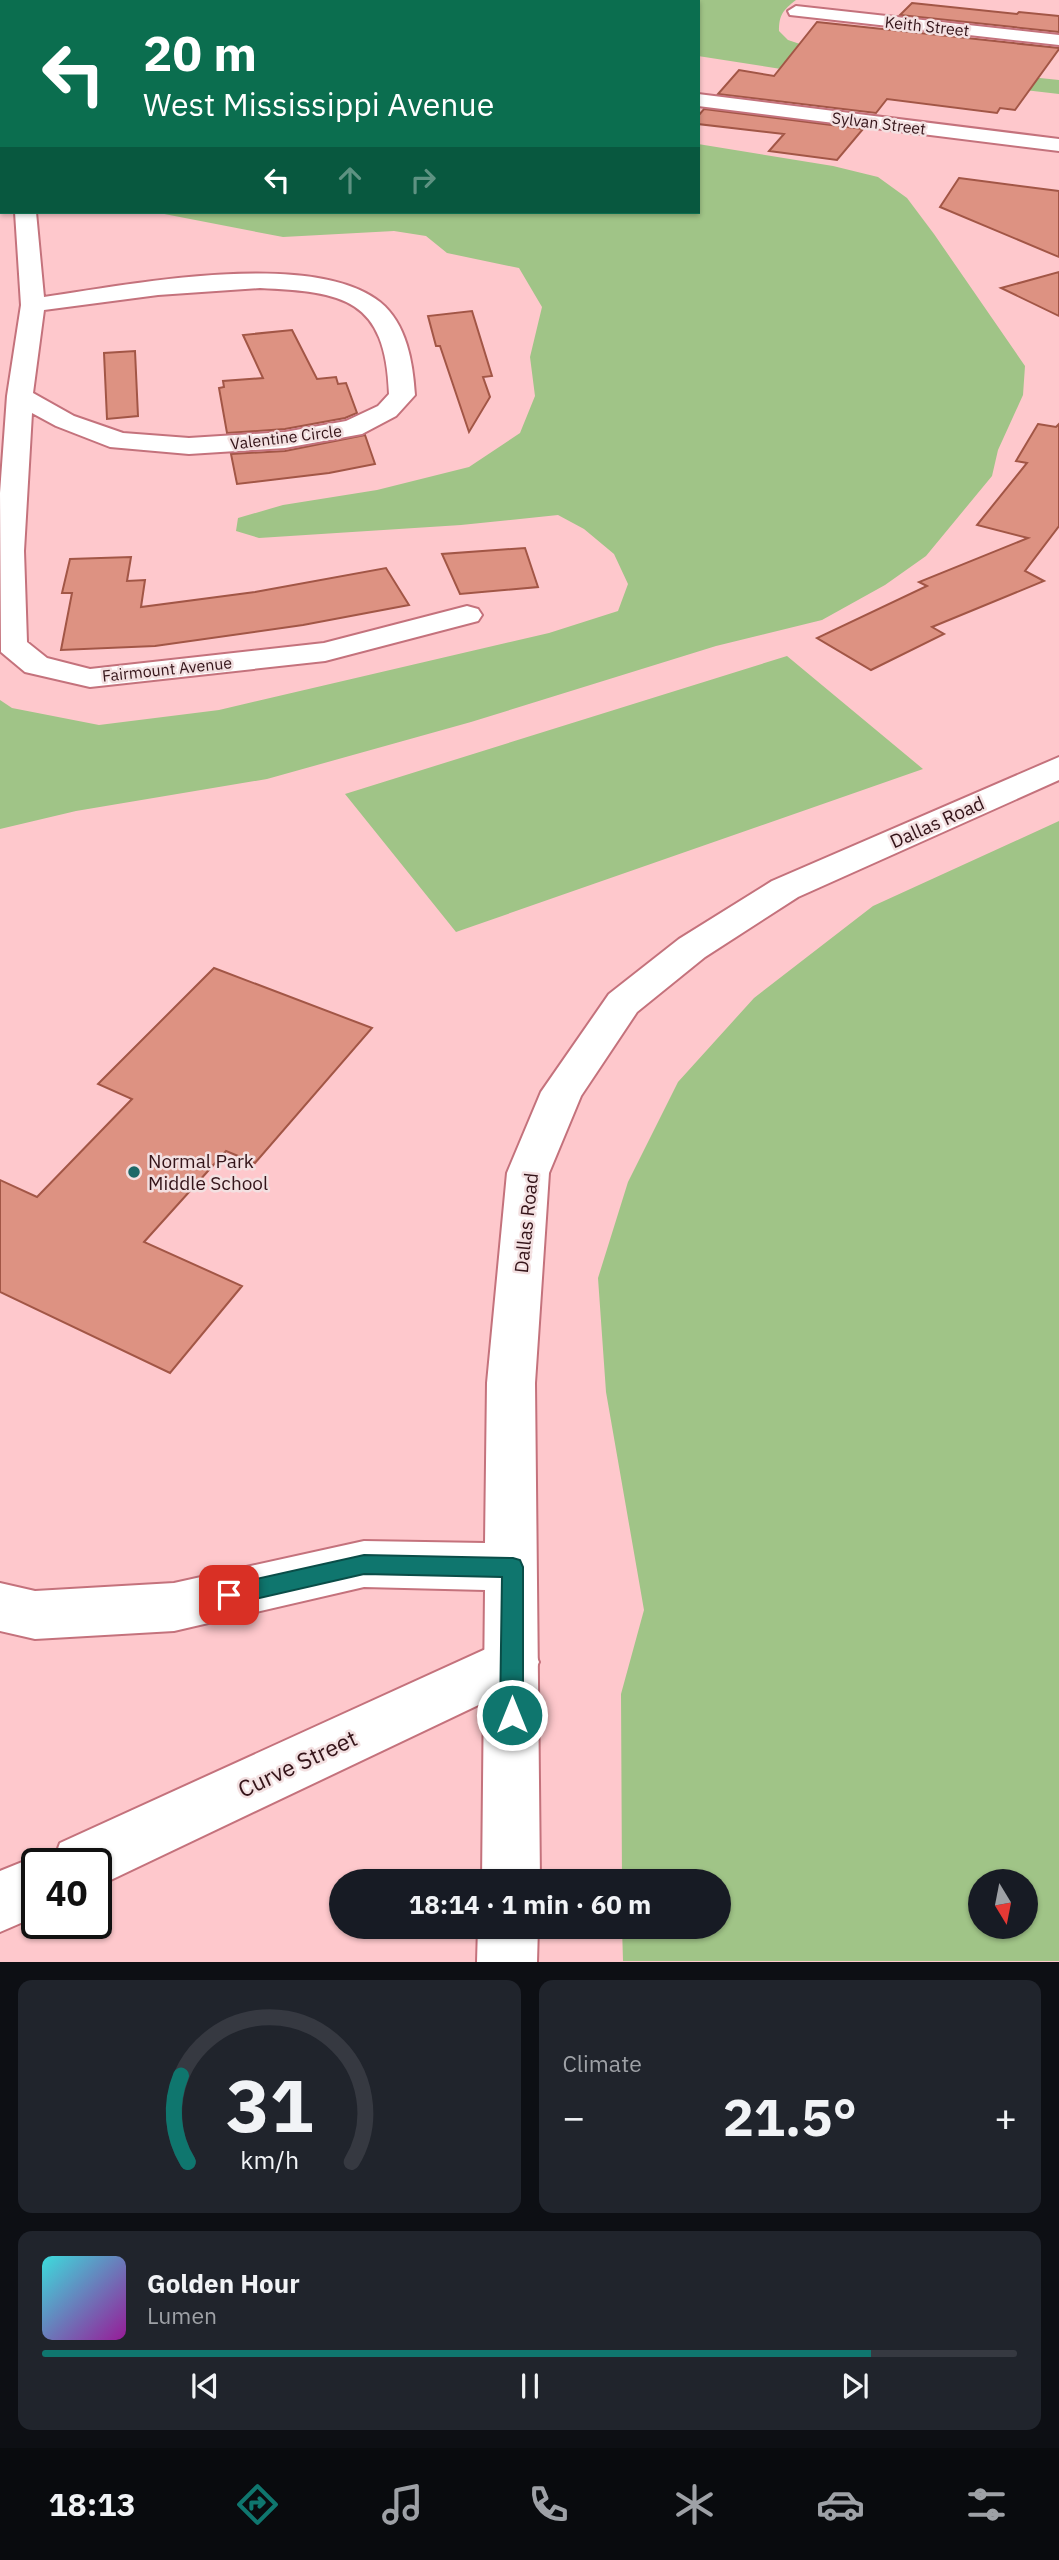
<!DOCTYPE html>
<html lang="en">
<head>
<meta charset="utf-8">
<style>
  body { margin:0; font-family:"IBM Plex Sans",sans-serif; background:#20242c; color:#f1f3f6; height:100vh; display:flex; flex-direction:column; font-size:26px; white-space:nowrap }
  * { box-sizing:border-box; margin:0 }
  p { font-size:23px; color:#9ea1a6 }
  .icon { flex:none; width:38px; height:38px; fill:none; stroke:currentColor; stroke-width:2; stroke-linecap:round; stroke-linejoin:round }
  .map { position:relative; height:1962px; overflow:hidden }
  .drawer { display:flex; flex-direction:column; gap:18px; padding:18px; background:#0d0f14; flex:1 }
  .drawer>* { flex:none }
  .top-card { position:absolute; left:0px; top:0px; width:700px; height:214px; box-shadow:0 2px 5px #0004; background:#0b6e4f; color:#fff; overflow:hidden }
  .needle { width:46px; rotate:170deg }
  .buttons { position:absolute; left:968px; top:1869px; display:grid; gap:14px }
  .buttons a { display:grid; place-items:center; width:70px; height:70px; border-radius:50%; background:#171b24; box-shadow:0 2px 5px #0004; font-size:35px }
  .speed { position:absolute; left:21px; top:1848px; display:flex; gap:14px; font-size:35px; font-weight:700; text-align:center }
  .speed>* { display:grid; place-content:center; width:91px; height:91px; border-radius:50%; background:#171b24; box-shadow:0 2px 5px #0004; line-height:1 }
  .speed .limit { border:4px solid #111; border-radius:10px; background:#fff; color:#111 }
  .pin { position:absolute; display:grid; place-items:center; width:60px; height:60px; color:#fff; margin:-30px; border-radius:14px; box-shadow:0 4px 10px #0006 }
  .me { position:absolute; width:77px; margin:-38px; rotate:0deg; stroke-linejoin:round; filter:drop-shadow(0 0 5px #0008) }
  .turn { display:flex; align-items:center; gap:24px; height:147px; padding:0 28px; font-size:32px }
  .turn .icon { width:91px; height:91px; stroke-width:2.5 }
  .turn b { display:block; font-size:49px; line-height:60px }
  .lanes { display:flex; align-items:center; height:66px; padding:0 28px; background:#0003; justify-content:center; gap:35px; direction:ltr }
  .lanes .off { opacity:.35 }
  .big { font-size:52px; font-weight:700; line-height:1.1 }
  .drawer .widget { flex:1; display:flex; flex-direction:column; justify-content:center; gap:10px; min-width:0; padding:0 24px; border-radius:14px; background:#20242c }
  .drawer .dial { align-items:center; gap:0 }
  .dial svg { height:182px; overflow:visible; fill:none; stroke:#363941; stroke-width:7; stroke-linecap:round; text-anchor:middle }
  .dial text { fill:#f1f3f6; stroke:none }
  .song { display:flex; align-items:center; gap:21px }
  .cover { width:84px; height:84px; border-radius:10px; background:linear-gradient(135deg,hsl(180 70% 55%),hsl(300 70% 35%)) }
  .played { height:7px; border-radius:4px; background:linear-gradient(90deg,#0f766e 85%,#363941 85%) }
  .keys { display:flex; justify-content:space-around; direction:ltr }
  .heat { display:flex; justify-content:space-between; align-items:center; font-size:38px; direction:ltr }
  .drawer .tiles { flex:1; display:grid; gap:18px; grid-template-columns:1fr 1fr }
  .widget:last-child { grid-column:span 2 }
  .trip { position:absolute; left:329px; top:1869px; width:402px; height:70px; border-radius:35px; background:#171b24; box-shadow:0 2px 5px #0004; font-weight:700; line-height:70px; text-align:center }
  .tab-bar { display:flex; height:112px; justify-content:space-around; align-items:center; background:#090b0e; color:#9ea1a6 }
  .tab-bar .icon { width:49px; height:49px }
  .tab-bar .active { color:#0f766e }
  .tab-bar b { font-size:32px; color:#f1f3f6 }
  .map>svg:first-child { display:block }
</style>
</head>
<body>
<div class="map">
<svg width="1059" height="1962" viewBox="0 0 1059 1962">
  <rect width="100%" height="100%" fill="#fec8cc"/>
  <path fill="#a0c487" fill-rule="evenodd" d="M 561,0 L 796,0 C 783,10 779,15 779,31 L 788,40 L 815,49 L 963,70 L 1059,80 L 1059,94 L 849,69 L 781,69 L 698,56 L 698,2 Z
    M 698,144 L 833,166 L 878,177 L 907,198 L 934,234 L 1025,366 L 1023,395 L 998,450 L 992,476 L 926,556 L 885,585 L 822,620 L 716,646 L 471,722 L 267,779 L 76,811 L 0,829 L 0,700 L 12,708 L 99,725 L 219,710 L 549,633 L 618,611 L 628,584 L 614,554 L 584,529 L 558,515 L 461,525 L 259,538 L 236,531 L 238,518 L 283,505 L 377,490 L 469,467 L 520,433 L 535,396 L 530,357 L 542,307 L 519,268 L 447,253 L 426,236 L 394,231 L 283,237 L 154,212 L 698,212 Z
    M 787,656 L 923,769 L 456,932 L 345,794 Z
    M 1059,821 L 1059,1961 L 623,1961 L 622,1927 L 719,1927 L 719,1881 L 622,1881 L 621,1694 L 644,1610 L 606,1392 L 598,1278 L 628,1182 L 678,1082 L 754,998 L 873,906 ZM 1026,1881 L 1026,1927 L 980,1927 L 980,1881 Z"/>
  <path fill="#dd9282" stroke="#a25646" stroke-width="2" d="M 912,3 L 1017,14 L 1019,12 L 1059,16 L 1059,32 L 900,15 Z
    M 817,22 L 1059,48 L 1059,49 L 1015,110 L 1000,108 L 997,113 L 887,99 L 876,113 L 718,94 L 739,70 L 774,76 Z
    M 704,109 L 863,129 L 837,160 L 769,151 L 784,134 L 698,124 L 698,116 Z
    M 959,178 L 1059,191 L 1059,257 L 940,207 Z
    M 1059,272 L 1059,316 L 1001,288 Z
    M 472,311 L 492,376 L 483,377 L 490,397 L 469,432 L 440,346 L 436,346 L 428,316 Z
    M 292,330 L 317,379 L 336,377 L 338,384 L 346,383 L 357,413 L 345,418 L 285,429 L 227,433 L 219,388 L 224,387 L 223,381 L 263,378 L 243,335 Z
    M 135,351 L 138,416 L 107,419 L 104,353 Z
    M 1038,424 L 1056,427 L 1059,424 L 1059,526 L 1025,571 L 1044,581 L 932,627 L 944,634 L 871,670 L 817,638 L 927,586 L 919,582 L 1028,538 L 977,525 L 1027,463 L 1016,461 Z
    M 365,435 L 375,464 L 329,473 L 237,484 L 231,454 L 285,451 Z
    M 525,548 L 538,587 L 460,594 L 442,554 Z
    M 131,557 L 127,581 L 145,580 L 141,607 L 255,592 L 386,568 L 409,605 L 303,625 L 155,646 L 61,650 L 72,593 L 62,593 L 70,559 Z
    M 214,968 L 372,1028 L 255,1163 L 226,1151 L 144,1242 L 242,1286 L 170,1373 L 0,1292 L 0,1180 L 37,1197 L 132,1099 L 98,1084 Z"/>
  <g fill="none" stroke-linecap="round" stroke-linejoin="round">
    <defs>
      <path id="minor" d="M 281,0 L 300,0 L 301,2 L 282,2 Z
        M 374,0 L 406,0 L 407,2 L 375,2 Z
        M 796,6 L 1059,35 L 1059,45 L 790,15 L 788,11 Z
        M 0,11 L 2,11 L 2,21 L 0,21 Z
        M 0,88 L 2,88 L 2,100 L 0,100 Z
        M 698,94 L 1059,139 L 1059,151 L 698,106 Z
        M 2,121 L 2,133 L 0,134 L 0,122 Z
        M 15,212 L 36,212 L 44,297 C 126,285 312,248 380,302 C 407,324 413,363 415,395 L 396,416 L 362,434 L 285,448 L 189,454 L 110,447 L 56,426 L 32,413 L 24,551 L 27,642 L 47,658 L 90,669 L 324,643 L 467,606 L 478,609 L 482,615 L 478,621 L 325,661 L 90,687 L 25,672 L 1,652 L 0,493 L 7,396 L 21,305 ZM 260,288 C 343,292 386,298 389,394 L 378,406 L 346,421 L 285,432 L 189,438 L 123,433 L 74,416 L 33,393 L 44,310 L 158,295 Z
        M 512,1637 L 531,1644 L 539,1662 L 531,1680 L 96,1887 L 96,1864 L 37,1864 L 37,1916 L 0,1932 L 0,1871 L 37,1856 L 53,1862 L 60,1843 Z"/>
      <path id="tertiary" d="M 1059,757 L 1059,780 L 798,897 L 705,957 L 637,1012 L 581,1096 L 549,1173 L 535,1383 L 540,1881 L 482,1881 L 485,1590 L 364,1587 L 174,1631 L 35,1639 L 0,1631 L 0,1583 L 35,1591 L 174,1583 L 364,1541 L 485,1543 L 487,1383 L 507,1173 L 541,1092 L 609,994 L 679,939 L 772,881 Z
        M 478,1927 L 538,1927 L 537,1962 L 477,1962 Z"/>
    </defs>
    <use href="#minor" stroke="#c4727c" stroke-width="4"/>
    <use href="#tertiary" stroke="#c4727c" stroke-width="4"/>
    <use href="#minor" fill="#fff" fill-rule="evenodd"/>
    <use href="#tertiary" fill="#fff" fill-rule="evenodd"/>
  </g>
  <path fill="#0f766e" stroke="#0a4d48" stroke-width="2" d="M 364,1555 L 513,1558 L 520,1560 L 523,1567 L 523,1715 L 520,1722 L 512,1726 L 503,1722 L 500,1715 L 502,1577 L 364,1574 L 229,1605 L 221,1602 L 218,1595 L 221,1588 L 229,1585 Z"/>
  <circle fill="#1b6867" stroke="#f3e0e1" stroke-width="2.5" cx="134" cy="1172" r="7"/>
  <g text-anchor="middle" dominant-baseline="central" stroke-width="5" stroke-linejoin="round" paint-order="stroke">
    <g font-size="16" fill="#341419" stroke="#f3e0e1">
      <text transform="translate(927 26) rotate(6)">Keith Street</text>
      <text transform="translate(879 123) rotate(7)">Sylvan Street</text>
      <text transform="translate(286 437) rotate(-7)">Valentine Circle</text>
      <text transform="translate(167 669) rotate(-6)">Fairmount Avenue</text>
    </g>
    <g font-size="19" fill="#341419" stroke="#f3e0e1">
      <text transform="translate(937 822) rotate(-24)">Dallas Road</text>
      <text transform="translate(526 1223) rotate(-84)">Dallas Road</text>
    </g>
    <g font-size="19" fill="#341419" stroke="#f3e0e1" text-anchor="start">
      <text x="148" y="1161">Normal Park<tspan x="148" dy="22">Middle School</tspan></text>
    </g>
    <g font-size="23" fill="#341419" stroke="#f3e0e1">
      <text transform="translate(297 1763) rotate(-25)">Curve Street</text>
    </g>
  </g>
</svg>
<div class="buttons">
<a><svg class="needle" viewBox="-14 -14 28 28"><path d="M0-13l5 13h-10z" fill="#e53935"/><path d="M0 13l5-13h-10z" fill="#9ea1a6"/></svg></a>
</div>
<div class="speed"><div class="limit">40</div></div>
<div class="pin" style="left:229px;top:1595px;background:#d93025"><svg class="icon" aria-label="arrive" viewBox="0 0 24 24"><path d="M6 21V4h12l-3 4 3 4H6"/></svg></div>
<svg class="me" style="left:512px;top:1715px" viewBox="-20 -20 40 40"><circle r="17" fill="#0f766e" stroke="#fff" stroke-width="3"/><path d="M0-11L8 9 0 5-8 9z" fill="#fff"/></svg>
<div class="trip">18:14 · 1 min · 60 m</div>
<div class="top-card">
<div class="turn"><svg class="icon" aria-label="left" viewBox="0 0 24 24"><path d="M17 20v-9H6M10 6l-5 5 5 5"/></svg><div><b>20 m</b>West Mississippi Avenue</div></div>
<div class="lanes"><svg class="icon" aria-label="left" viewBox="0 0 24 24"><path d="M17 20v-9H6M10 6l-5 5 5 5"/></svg><svg class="icon off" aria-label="ahead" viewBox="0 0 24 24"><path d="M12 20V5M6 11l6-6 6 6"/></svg><svg class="icon off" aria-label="right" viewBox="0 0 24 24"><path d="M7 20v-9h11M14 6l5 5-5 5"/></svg></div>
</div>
</div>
<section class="drawer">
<div class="tiles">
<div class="widget dial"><svg viewBox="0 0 100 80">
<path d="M14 69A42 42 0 1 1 86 69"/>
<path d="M14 69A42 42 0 0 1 11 31" stroke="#0f766e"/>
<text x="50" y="56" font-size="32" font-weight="700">31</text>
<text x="50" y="72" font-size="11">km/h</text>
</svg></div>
<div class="widget"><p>Climate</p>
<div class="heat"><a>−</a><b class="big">21.5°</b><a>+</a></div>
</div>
<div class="widget">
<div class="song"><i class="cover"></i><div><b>Golden Hour</b><p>Lumen</p></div></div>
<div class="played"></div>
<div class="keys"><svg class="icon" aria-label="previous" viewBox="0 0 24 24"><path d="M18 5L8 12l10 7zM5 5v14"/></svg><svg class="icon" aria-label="pause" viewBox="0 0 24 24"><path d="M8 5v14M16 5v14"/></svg><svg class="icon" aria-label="next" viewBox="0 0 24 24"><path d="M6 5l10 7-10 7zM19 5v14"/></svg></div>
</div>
</div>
</section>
<nav class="tab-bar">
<b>18:13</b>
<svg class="icon active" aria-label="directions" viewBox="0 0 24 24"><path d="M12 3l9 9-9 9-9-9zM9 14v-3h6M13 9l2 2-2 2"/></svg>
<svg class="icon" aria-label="music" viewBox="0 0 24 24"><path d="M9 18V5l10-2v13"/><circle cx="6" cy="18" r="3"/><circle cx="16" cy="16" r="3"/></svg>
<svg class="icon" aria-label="phone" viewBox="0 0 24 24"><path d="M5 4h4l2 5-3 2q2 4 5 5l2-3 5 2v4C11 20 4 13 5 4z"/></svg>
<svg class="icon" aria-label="climate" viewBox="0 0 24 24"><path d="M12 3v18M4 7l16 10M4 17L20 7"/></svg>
<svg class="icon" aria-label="car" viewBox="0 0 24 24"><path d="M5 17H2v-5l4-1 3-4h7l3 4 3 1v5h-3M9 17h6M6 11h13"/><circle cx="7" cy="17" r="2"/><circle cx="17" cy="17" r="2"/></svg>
<svg class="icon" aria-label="filters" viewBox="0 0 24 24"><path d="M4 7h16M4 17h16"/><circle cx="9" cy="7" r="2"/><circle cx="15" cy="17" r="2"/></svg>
</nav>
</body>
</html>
